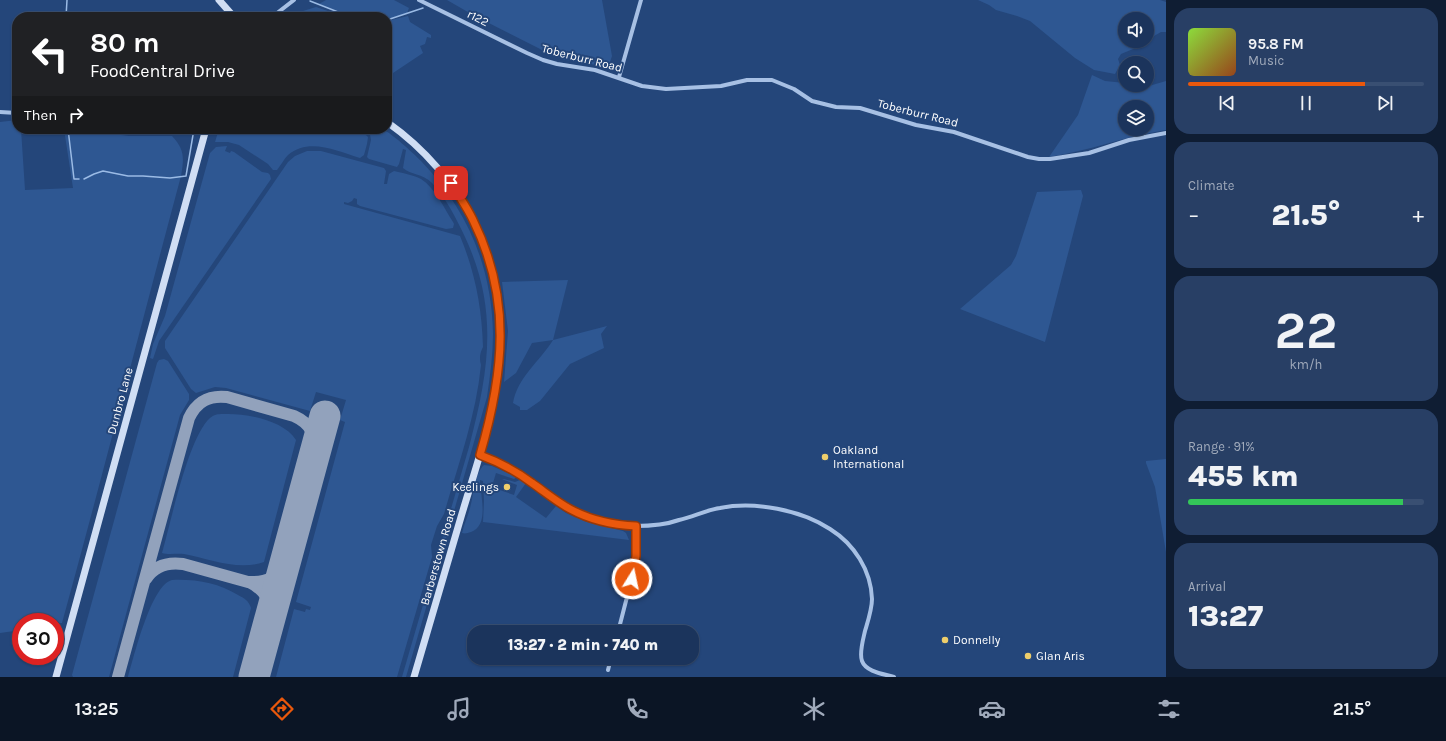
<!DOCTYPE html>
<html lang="en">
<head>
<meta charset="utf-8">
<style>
  body { margin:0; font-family:Karla,sans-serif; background:#283f65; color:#f1f3f6; height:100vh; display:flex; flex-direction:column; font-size:15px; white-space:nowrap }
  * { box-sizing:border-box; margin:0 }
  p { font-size:13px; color:#a0aabb }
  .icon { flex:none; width:22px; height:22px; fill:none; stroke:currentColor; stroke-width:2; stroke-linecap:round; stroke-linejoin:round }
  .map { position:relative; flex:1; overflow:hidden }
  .details { display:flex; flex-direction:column; gap:8px; padding:8px; background:#0f1d33; width:280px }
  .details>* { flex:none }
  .banner { position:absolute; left:12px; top:12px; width:380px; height:122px; border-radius:16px; box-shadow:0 1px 3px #0004,0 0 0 1px #394f72; background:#202124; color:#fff; overflow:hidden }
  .fabs { position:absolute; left:1118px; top:12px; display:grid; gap:8px }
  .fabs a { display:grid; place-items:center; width:36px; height:36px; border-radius:50%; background:#1b345c; box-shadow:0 1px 3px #0004,0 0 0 1px #394f72; font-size:20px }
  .speed { position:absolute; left:12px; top:613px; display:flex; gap:8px; font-size:20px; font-weight:700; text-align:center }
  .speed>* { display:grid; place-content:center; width:52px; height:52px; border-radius:50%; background:#1b345c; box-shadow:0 1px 3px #0004,0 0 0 1px #394f72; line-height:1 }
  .speed .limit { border:6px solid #d22; background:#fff; color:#111 }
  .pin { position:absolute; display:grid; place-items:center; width:34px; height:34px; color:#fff; margin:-17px; border-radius:8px; box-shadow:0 2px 6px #0006 }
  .me { position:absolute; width:44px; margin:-22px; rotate:10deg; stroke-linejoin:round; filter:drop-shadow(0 0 3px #0008) }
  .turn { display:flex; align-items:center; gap:14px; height:84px; padding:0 12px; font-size:18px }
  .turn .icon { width:52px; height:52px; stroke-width:2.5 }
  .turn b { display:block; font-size:28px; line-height:34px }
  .then { display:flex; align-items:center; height:38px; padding:0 12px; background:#0003; gap:8px; font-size:15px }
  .big { font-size:30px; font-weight:800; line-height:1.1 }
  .details .card { flex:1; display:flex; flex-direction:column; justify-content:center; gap:6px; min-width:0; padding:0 14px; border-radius:16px; background:#283f65 }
  .details .dial { align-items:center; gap:0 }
  .dial b { font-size:52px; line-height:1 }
  .song { display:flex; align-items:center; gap:12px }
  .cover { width:48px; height:48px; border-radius:6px; background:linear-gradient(135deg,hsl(90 70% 55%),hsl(20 70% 35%)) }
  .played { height:4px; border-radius:2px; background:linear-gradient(90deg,#ea580c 75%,#394f72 75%) }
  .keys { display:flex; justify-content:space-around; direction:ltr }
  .heat { display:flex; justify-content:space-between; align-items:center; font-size:22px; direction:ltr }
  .charge { height:6px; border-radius:3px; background:linear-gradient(90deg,#34c759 91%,#394f72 0) }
  .trip { position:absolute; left:467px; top:625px; width:232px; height:40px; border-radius:16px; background:#1b345c; box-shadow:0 1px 3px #0004,0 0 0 1px #394f72; font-weight:800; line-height:40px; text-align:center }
  .tabs { display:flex; height:64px; justify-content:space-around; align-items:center; background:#0b1525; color:#a0aabb }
  .tabs .icon { width:28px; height:28px }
  .tabs .current { color:#ea580c }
  .tabs b { font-size:18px; color:#f1f3f6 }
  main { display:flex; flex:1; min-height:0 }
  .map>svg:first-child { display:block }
</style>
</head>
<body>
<main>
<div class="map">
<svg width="1166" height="677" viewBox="0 0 1166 677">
  <rect width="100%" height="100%" fill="#24467a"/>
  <path fill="#2e5792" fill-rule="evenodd" d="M 326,0 L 394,0 L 409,8 L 407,13 L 389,19 L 387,19 L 387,17 L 355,17 L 319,4 Z
    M 447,0 L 602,0 L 612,56 L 608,68 L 587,63 L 565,60 L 550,54 L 473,15 Z
    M 978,0 L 1160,0 L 1166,2 L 1166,32 L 1161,32 L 1147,40 L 1147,19 L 1125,19 L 1125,41 L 1145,41 L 1138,47 L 1121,54 L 1118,59 L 1120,65 L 1115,74 L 1094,70 L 1075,58 L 1030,21 L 1017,16 L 996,10 L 989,5 Z
    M 316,7 L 346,17 L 293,17 L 303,11 Z
    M 408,16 L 410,22 L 431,35 L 431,38 L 427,37 L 425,44 L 420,46 L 423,53 L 387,77 L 387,21 Z
    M 1092,75 L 1105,81 L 1125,83 L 1125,85 L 1138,85 L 1142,86 L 1142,88 L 1166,81 L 1166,130 C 1126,136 1089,151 1049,157 L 1078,115 ZM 1125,107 L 1147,107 L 1147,129 L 1125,129 Z
    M 17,120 L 17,129 L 21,129 L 25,190 L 73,188 L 64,129 L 74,129 L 129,136 L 172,136 C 185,150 184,158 181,176 C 141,325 103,474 62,623 L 55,624 L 55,622 L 21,622 L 21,630 L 0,633 L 0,122 Z
    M 219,129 L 353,129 L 351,130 L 353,134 C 359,132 363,131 368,137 L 367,144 L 364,155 L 360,158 C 337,151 309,137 288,155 C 284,159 281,165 277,170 L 273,170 L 268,164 L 239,145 L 228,142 L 215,142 Z
    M 369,129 C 373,129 377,128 381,129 C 390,131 414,154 421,161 C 467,209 492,267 493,334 C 493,355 490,376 487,397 L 406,677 L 402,677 L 469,447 C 489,371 499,310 465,237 C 456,218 446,198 432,183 C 422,173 411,175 403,168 L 406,150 L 403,149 L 399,164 L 397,167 L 369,159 L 367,157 L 371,140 Z
    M 227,146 L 225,151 L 230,153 L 231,151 L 234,152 L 262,172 L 268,173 L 270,175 L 271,179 L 159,341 L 153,359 L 150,358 L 153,344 L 165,316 L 210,153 L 216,147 Z
    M 307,151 L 321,151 L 384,168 L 386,171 L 384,184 L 387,184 L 389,174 L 394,171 C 402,173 413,175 421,179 C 435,188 444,208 453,222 L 454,224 L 453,228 L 446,229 L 360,206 L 357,204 L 357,199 L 354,198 L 352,201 L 348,203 L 344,202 L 344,204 L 460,236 C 475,272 482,308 483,347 C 480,353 479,358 481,365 C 476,416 458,465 444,514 L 437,526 L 431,545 L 432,557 L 397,677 L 276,677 L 294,609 L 305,612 L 306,609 L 310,610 L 311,607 L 296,602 L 345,422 L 340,420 L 346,400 L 316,392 L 310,411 L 226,388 L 215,387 L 196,393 L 191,389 L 165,348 L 165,341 L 288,162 L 295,156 Z
    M 1081,190 L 1083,196 L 1045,342 L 960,309 L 1011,265 L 1016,256 L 1037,192 Z
    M 568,280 L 553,340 L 607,326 L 601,334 L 604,348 L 570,364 L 540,401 L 527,410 L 520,410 L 520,407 L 513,403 C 517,378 540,361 553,340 L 532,343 L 516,373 L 504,382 L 508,331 L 502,282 Z
    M 164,359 L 168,361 L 189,394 L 189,400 L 180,415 L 109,677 L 73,677 L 72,675 L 157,363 L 159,360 Z
    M 228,414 C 249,414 284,421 296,440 L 264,562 C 238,571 210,559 184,554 C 177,553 169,555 162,553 C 171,522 188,438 210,418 C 215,413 222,414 228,414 Z
    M 1166,459 L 1166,552 L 1155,487 L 1146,463 L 1146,461 Z
    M 484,465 L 492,466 L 517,477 L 514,479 L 496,473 L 493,483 L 495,485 L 494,488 L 514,495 L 517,485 L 502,479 L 504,479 L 515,482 L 520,480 L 526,483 L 516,497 L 546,518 L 556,506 L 566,513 L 587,522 L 623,531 L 626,533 L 629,540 L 483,522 L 484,501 L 483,481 L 480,480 C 480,495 490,525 471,532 C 467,533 466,534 462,533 C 464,524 468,516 470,508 C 474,495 474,474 484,465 Z
    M 172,580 C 196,579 218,583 238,595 C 244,598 249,601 251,608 L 233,677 L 128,677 C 134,657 151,585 172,580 Z"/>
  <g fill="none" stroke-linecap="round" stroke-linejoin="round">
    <path stroke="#9bbbe5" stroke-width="1.5" d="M 310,1 L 351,17
      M 66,17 L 67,0
      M 387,20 L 423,8
      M 68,129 L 74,179 L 79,179
      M 84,179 L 94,174 L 103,171 L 128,176 L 143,176 L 170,178 L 186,176 L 193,135"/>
    <path stroke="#92a2bc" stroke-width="12" d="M 146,579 C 155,565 168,562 183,564 L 248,582 C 269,583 277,577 286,559
      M 249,582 C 269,592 271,603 269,624
      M 118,677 L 189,418 C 197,401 209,395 227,397 L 294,416 C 312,424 316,436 315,455"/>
    <path stroke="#92a2bc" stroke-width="31" d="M 254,677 L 325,416"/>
    <path stroke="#a7c0e4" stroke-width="4" d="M 419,0 L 527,53 L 543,60 L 557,64 L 595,70 L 642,86 L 666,89 L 721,86 L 747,80 L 772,80 L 794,89 L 812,101 L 836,107 L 860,108 L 916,125 L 954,132 L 1028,157 L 1039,159 L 1050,159 L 1089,153 L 1129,140 L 1166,133
      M 272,17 L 294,0
      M 619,77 L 641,0
      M 0,112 L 17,113
      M 142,129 L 206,131
      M 480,455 C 514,467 538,490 568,508 C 587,520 612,525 635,526 C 650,526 665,525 679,520 C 693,517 706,510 720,508 C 755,501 801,510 830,529 C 854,544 871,570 872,599 C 872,609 868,621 865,631 C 863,640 859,653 862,661 C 866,672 884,674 894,677
      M 618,632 L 635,566 L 636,551 L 636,526
      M 608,670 L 611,658"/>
    <path stroke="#d0def4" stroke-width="7" d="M 219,0 L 234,17
      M 387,122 C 462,175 507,263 500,355 C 496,411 477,463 461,517 C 445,570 430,624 414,677
      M 56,677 L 206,129"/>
  </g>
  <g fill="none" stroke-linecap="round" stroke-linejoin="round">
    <defs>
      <path id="route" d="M 451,183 C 458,195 467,207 473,220 C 512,299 504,373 480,455 C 499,462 516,471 532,483 C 545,492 557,502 570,509 C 590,520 613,525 636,526 L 636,556 L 632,579"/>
    </defs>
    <use href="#route" stroke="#983908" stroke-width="10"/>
    <use href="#route" stroke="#ea580c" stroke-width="7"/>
  </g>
  <g fill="#eece6b" stroke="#24467a" stroke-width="1.5">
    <circle cx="825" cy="457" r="4"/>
    <circle cx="507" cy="487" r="4"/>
    <circle cx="945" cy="640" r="4"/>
    <circle cx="1028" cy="656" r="4"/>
  </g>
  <g text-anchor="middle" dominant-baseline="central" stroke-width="4" stroke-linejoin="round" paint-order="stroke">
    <g font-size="12" fill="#fff" stroke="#24467a">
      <text transform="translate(478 18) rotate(26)">r122</text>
      <text transform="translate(582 58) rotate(14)">Toberburr Road</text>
      <text transform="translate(918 113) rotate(14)">Toberburr Road</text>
      <text transform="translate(120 401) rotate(-75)">Dunbro Lane</text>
      <text transform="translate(438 557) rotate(-74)">Barberstown Road</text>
    </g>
    <g font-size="12" fill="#fff" stroke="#24467a" text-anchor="start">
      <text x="833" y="450">Oakland<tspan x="833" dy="14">International</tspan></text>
      <text x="499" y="487" text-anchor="end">Keelings</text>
      <text x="953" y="640">Donnelly</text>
      <text x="1036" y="656">Glan Aris</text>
    </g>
  </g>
</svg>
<div class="fabs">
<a><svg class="icon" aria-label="sound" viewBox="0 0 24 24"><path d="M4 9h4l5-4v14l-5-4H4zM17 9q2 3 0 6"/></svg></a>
<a><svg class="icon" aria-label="search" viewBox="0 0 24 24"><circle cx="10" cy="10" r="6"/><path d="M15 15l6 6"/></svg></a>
<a><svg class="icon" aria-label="layers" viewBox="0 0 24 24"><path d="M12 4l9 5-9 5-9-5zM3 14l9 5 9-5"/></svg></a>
</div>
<div class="speed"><div class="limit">30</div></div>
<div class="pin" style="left:451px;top:183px;background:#d93025"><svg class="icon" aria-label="arrive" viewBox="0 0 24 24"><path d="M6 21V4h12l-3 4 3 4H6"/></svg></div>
<svg class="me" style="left:632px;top:579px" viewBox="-20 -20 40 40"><circle r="17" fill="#ea580c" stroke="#fff" stroke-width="3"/><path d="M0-11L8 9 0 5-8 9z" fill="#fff"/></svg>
<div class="trip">13:27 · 2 min · 740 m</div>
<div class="banner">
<div class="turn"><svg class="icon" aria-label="left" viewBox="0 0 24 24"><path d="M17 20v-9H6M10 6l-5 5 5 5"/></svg><div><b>80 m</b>FoodCentral Drive</div></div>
<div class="then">Then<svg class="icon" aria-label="right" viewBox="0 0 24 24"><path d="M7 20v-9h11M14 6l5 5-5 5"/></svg></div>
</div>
</div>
<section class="details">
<div class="card">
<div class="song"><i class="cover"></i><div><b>95.8 FM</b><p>Music</p></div></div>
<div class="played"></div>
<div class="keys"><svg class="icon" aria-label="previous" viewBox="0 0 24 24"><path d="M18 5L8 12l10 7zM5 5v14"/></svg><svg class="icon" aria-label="pause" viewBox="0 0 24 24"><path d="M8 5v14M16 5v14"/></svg><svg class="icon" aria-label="next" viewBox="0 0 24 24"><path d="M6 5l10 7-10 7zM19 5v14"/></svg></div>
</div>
<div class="card"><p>Climate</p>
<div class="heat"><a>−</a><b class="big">21.5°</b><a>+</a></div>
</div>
<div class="card dial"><b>22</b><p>km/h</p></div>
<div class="card"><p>Range · 91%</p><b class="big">455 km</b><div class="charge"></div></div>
<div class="card"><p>Arrival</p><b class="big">13:27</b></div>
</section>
</main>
<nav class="tabs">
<b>13:25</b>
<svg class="icon current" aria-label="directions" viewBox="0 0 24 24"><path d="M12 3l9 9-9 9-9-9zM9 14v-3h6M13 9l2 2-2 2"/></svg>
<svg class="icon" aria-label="music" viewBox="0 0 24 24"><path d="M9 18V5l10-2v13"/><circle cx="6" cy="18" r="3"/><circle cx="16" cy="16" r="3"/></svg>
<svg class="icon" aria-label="phone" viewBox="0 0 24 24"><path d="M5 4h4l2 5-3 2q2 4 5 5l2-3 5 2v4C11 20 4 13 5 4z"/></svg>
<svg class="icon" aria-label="climate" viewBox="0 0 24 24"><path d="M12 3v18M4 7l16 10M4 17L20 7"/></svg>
<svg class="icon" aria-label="car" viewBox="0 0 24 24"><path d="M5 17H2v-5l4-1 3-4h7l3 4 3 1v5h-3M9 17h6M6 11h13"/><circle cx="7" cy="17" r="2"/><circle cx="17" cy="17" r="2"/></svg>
<svg class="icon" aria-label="filters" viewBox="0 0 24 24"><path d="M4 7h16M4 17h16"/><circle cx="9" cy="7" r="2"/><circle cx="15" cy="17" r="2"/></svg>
<b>21.5°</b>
</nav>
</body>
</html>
